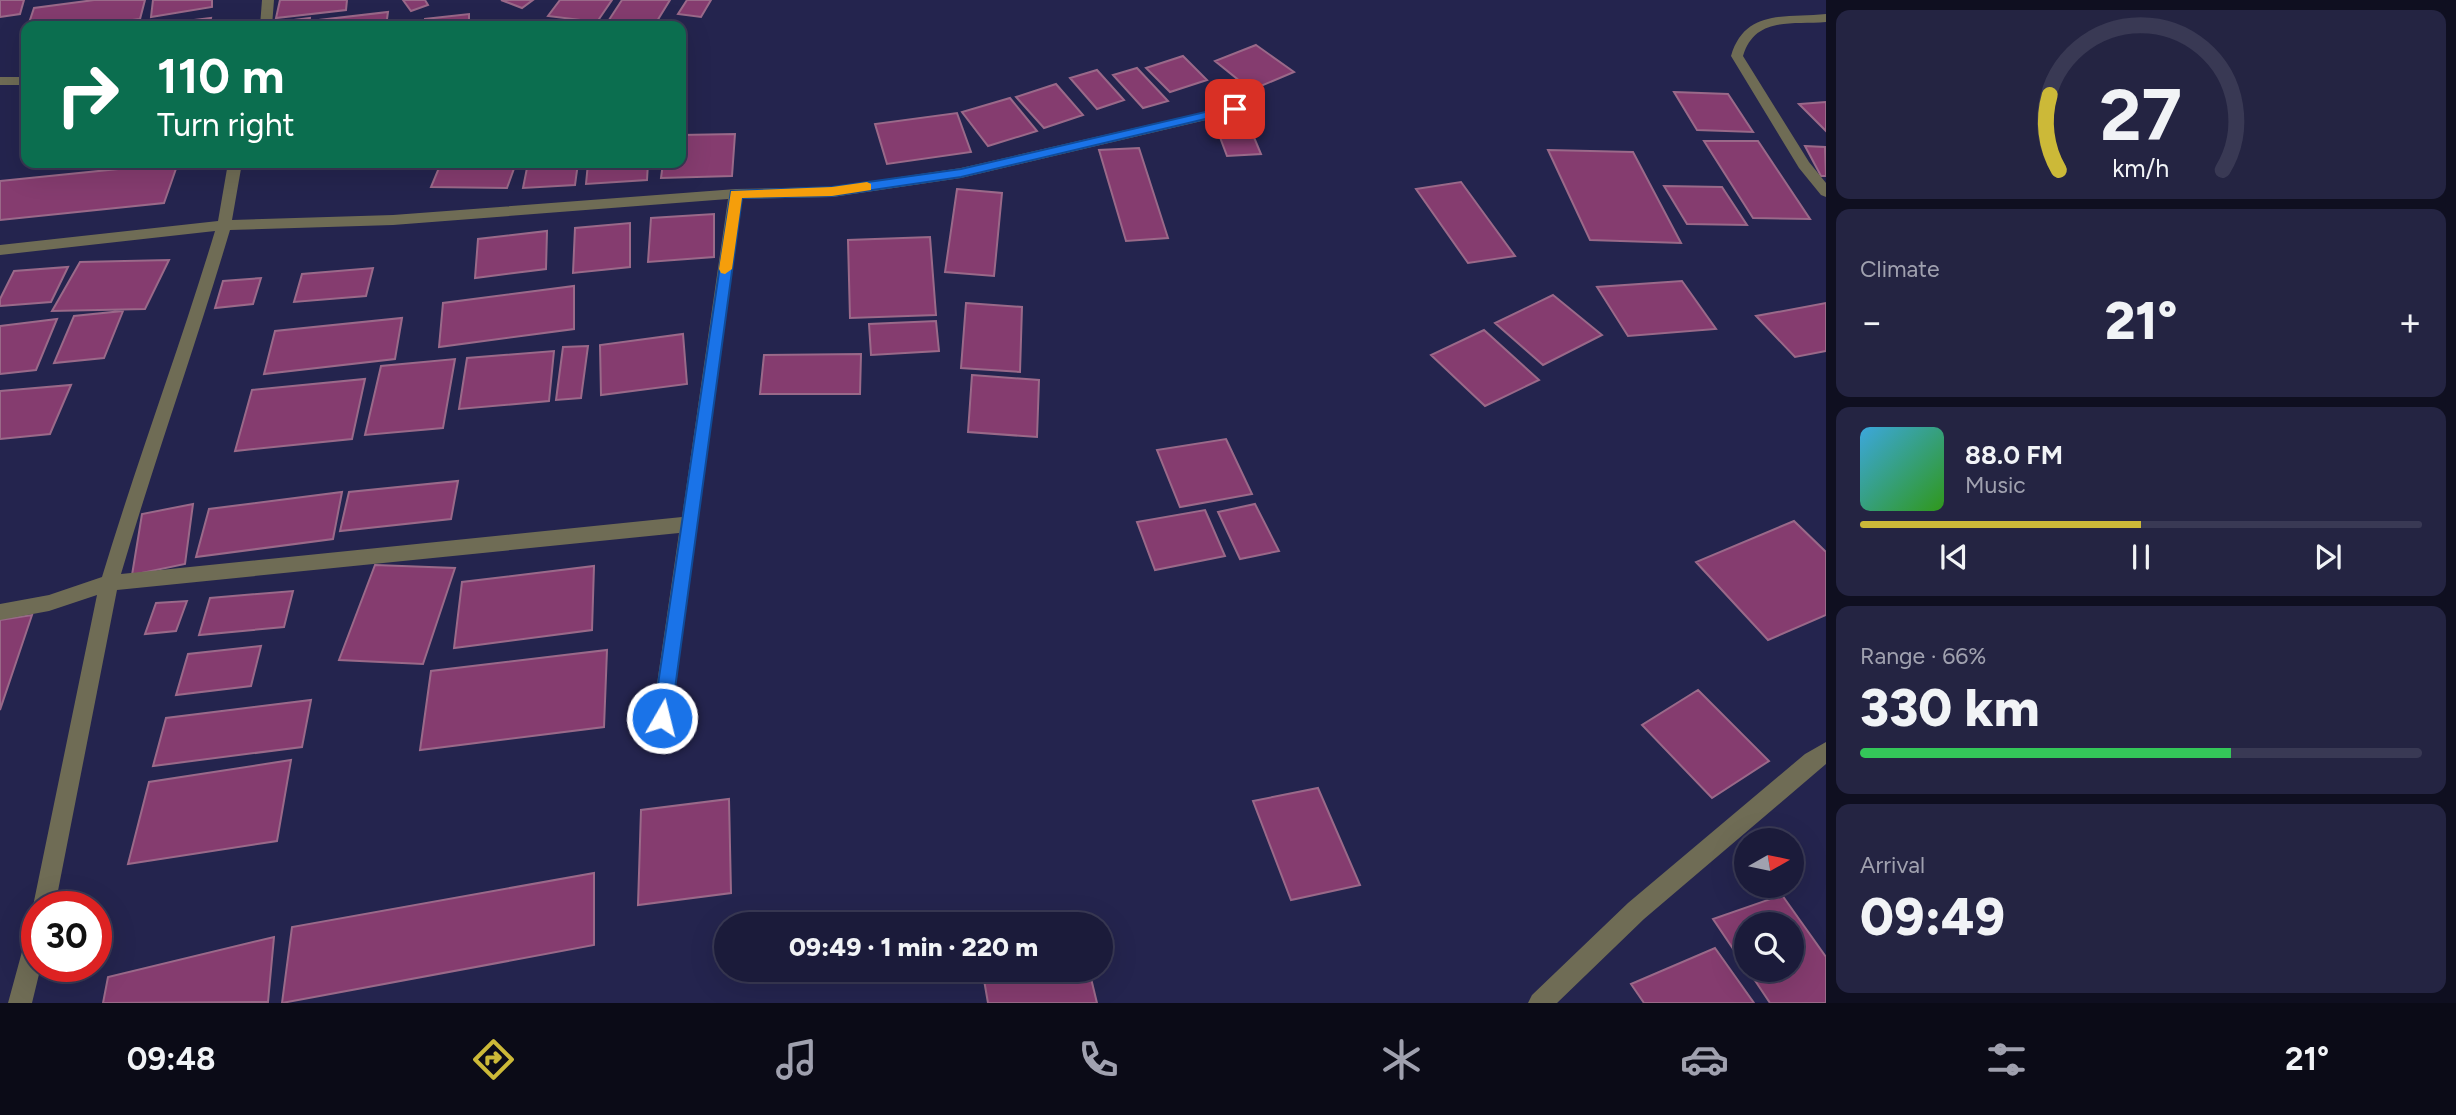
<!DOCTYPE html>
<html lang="en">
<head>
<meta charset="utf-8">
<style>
  body { margin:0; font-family:Figtree,sans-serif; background:#242442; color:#f1f3f6; height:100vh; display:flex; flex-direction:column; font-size:26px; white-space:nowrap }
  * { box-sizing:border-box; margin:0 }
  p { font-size:23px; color:#a0a1af }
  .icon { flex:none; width:38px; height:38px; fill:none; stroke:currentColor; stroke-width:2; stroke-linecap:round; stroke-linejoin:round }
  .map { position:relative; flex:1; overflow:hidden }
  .sheet { display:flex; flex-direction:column; gap:10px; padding:10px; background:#0f0f20; width:630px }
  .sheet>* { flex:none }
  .banner { position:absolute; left:21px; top:21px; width:665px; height:147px; border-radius:14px; box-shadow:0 7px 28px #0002,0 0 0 2px #393954; background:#0b6e4f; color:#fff; overflow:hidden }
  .needle { width:46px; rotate:81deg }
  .tools { position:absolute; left:1734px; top:828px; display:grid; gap:14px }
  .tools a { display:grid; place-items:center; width:70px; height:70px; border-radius:50%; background:#1b1b3a; box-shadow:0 7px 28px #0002,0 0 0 2px #393954; font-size:35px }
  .speed { position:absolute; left:21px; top:891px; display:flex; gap:14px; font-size:35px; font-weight:700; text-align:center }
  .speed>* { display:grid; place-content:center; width:91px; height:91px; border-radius:50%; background:#1b1b3a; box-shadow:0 7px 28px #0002,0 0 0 2px #393954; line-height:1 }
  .speed .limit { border:10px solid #d22; background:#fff; color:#111 }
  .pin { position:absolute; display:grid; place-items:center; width:60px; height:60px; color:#fff; margin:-30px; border-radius:14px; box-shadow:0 4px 10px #0006 }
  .me { position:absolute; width:77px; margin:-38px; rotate:8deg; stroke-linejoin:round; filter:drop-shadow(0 0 5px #0008) }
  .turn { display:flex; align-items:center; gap:24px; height:147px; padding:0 21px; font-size:32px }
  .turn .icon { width:91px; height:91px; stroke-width:2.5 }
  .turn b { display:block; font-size:49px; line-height:60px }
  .big { font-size:52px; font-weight:800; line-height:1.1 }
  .sheet .tile { flex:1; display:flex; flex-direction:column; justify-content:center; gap:10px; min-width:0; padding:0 24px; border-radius:14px; background:#242442 }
  .sheet .dial { align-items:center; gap:0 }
  .dial svg { height:182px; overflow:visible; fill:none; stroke:#393954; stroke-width:7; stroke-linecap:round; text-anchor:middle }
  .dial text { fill:#f1f3f6; stroke:none }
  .song { display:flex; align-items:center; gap:21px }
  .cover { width:84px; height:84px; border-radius:10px; background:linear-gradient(135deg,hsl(200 70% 55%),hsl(110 70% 35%)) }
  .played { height:7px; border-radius:4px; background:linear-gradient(90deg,#ccb938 50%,#393954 50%) }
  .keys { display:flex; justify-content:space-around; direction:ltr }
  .heat { display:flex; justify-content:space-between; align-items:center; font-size:38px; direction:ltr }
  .charge { height:10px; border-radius:5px; background:linear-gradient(90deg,#34c759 66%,#393954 0) }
  .trip { position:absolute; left:714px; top:912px; width:399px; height:70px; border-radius:35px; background:#1b1b3a; box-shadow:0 7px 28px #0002,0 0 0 2px #393954; font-weight:800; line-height:70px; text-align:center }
  .dock { display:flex; height:112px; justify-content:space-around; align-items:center; background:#0b0b17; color:#a0a1af }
  .dock .icon { width:49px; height:49px }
  .dock .current { color:#ccb938 }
  .dock b { font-size:32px; color:#f1f3f6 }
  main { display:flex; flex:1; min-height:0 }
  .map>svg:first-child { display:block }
</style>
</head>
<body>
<main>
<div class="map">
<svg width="1826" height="1003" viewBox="0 0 1826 1003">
  <rect width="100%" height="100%" fill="#24244e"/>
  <path fill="#853c6f" stroke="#9a6989" stroke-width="2" d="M 0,0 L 24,0 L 20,14 L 0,17 Z
    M 94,0 L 145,0 L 140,19 L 86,26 L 28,26 L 34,8 Z
    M 153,0 L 212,0 L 212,7 L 151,17 Z
    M 280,0 L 347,0 L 346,10 L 276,18 Z
    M 403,0 L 425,0 L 428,5 L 411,11 Z
    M 501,0 L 533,0 L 522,8 Z
    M 560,0 L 612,0 L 597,22 L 548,16 Z
    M 622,0 L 670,0 L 654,26 L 605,26 Z
    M 687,0 L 711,0 L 701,17 L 678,14 Z
    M 388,12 L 386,26 L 317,26 L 319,20 Z
    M 469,14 L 469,26 L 425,26 L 425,19 Z
    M 211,18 L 209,26 L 145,26 Z
    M 310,18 L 309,26 L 270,26 L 271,23 Z
    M 1256,45 L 1294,72 L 1251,90 L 1215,61 Z
    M 1183,56 L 1207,80 L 1170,92 L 1146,68 Z
    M 1137,68 L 1168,101 L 1143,108 L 1113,75 Z
    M 1097,70 L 1124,100 L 1097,109 L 1070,78 Z
    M 1056,84 L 1083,115 L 1044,128 L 1016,97 Z
    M 1674,92 L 1728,94 L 1753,132 L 1697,130 Z
    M 1010,98 L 1037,131 L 988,146 L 962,112 Z
    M 1826,102 L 1826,131 L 1799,104 Z
    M 957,113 L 971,152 L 887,164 L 875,124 Z
    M 1248,123 L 1261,154 L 1227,156 L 1215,124 Z
    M 735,134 L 732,176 L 661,178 L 663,163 L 681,163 L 681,135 Z
    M 1704,141 L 1758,141 L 1810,219 L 1753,218 Z
    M 1805,146 L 1825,147 L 1826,176 L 1821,176 Z
    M 1139,148 L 1168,238 L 1126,241 L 1099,150 Z
    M 1548,150 L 1633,152 L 1681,243 L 1590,240 Z
    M 178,163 L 164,203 L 0,220 L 0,181 Z
    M 441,163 L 516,163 L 507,188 L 431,187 Z
    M 528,163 L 578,163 L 575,185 L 523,188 Z
    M 588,163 L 648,163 L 647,180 L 586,184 Z
    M 1461,182 L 1515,256 L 1468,263 L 1416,189 Z
    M 1664,186 L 1722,187 L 1747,225 L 1687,224 Z
    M 957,189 L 1002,193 L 994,276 L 945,272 Z
    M 714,214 L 714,257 L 648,262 L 651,218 Z
    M 630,223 L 630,267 L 573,273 L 575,228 Z
    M 547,231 L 546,269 L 475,278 L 478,239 Z
    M 930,237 L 936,315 L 850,318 L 848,240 Z
    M 169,260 L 145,309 L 52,311 L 80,262 Z
    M 68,267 L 51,302 L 0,306 L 0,299 L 14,271 Z
    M 373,268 L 366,296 L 294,302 L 302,274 Z
    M 261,278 L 253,304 L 215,308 L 223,281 Z
    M 1682,281 L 1716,329 L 1628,336 L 1597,287 Z
    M 574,286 L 574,329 L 439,347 L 443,303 Z
    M 1553,295 L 1602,335 L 1543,365 L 1495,323 Z
    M 966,303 L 1022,307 L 1020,372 L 961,368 Z
    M 1826,303 L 1826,351 L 1795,357 L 1756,316 Z
    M 123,311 L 104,358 L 54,363 L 74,316 Z
    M 402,318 L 395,359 L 264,374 L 275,331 Z
    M 57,319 L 36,370 L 0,374 L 0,326 Z
    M 936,321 L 939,351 L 871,355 L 869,324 Z
    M 1484,330 L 1539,380 L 1485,406 L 1431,355 Z
    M 683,334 L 687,384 L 601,395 L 600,345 Z
    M 588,346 L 581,398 L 556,400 L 563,347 Z
    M 554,351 L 549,401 L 459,409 L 467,358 Z
    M 861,354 L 860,394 L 760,394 L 764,355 Z
    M 455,359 L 443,428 L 365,435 L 381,366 Z
    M 972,375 L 1039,380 L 1037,437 L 968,432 Z
    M 365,379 L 352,439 L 235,451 L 252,390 Z
    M 71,385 L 50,434 L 0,439 L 0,391 Z
    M 1226,439 L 1252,494 L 1180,507 L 1157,450 Z
    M 458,481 L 451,519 L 340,531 L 349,492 Z
    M 342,492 L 333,539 L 196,557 L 209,509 Z
    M 193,504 L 185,564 L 132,575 L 142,514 Z
    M 1255,504 L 1279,551 L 1240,559 L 1218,512 Z
    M 1205,510 L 1225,556 L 1155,570 L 1137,522 Z
    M 1794,521 L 1826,552 L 1826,615 L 1768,640 L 1696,562 Z
    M 375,565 L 455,568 L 423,664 L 339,660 Z
    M 594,566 L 592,630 L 454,648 L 462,582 Z
    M 293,591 L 284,627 L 199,635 L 210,598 Z
    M 187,601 L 176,631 L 145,634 L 156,603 Z
    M 32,615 L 0,710 L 0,620 Z
    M 261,646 L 251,686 L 176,695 L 188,654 Z
    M 607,650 L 604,727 L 420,750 L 431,671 Z
    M 1698,690 L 1769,761 L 1712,798 L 1642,725 Z
    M 311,700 L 302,747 L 153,766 L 166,718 Z
    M 291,760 L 277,841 L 128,864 L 149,782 Z
    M 1318,788 L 1360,885 L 1291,900 L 1253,801 Z
    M 729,799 L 731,893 L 638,905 L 641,810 Z
    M 594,873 L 594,945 L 282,1003 L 292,927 Z
    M 1782,895 L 1826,957 L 1826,1003 L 1770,1003 L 1748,970 L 1792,970 L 1792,924 L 1746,924 L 1746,968 L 1713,919 Z
    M 274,937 L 268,1002 L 103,1003 L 108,977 Z
    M 1715,948 L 1754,1003 L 1644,1003 L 1631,984 Z
    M 1051,970 L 1089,970 L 1097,1003 L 988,1003 L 984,980 Z"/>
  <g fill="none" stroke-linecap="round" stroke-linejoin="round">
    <path fill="#6f6c55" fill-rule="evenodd" d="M 262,0 L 274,0 L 272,26 L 260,26 Z
      M 1826,14 L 1826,22 C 1791,25 1755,16 1743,56 L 1809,162 L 1826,183 L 1826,197 L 1821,195 L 1799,168 L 1731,56 C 1745,9 1785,18 1826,14 Z
      M 0,77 L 26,77 L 26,85 L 0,85 Z
      M 1235,105 L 1240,106 L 1240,112 L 961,178 L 833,197 L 742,199 L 669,725 L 662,728 L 655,725 L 652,718 L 679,533 L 117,590 L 55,906 L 37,906 L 36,914 L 33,906 L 97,595 L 49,611 L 0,620 L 0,604 L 49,595 L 102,577 C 137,461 180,347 215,231 L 0,255 L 0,245 L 218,221 L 228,163 L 242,163 L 232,220 L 393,215 L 736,189 L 833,187 L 961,168 ZM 728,199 L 682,517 L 121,574 C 155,458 196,345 230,230 L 393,225 Z
      M 1826,742 L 1826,764 L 1644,919 L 1557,1003 L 1528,1003 L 1532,995 L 1628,903 L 1805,754 Z
      M 37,926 L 37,966 L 41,966 L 32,1003 L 8,1003 L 26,937 L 29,929 Z"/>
  </g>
  <path fill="#1a73e8" stroke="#114b97" stroke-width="2" d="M 1235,105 L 1241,109 L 1239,111 L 961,177 L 832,196 L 742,198 L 671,718 L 668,724 L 662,726 L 656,724 L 653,718 L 731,191 L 832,187 L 961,169 Z"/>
  <path fill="#f59e0b" d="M 867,182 L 871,184 L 871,190 L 832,196 L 742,198 L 732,269 L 725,274 L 721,273 L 719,269 L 731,191 L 832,187 Z"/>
</svg>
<div class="tools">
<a><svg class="needle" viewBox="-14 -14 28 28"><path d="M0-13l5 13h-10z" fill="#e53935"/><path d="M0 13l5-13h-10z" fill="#a0a1af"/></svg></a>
<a><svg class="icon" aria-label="search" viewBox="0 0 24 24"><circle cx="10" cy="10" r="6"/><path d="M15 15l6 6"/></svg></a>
</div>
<div class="speed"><div class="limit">30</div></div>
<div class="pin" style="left:1235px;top:109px;background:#d93025"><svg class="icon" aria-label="arrive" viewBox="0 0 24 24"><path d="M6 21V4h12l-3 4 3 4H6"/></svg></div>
<svg class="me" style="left:662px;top:718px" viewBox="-20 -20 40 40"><circle r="17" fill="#1a73e8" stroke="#fff" stroke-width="3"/><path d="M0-11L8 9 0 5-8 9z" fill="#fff"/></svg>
<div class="trip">09:49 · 1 min · 220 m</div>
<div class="banner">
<div class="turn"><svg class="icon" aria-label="right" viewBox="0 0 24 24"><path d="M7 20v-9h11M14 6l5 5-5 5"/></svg><div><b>110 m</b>Turn right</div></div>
</div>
</div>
<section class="sheet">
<div class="tile dial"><svg viewBox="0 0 100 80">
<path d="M14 69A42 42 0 1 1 86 69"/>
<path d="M14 69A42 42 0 0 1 10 36" stroke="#ccb938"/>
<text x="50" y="56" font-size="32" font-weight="700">27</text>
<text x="50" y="72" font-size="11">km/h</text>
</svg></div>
<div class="tile"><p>Climate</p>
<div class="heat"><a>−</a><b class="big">21°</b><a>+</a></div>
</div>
<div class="tile">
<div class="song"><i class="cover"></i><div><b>88.0 FM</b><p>Music</p></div></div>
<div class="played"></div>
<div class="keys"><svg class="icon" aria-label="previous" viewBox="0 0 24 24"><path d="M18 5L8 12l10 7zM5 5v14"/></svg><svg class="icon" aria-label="pause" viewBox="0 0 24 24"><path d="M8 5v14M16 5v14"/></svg><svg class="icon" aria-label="next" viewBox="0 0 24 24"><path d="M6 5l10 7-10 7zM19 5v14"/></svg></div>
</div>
<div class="tile"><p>Range · 66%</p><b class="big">330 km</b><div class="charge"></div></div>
<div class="tile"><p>Arrival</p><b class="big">09:49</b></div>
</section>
</main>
<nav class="dock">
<b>09:48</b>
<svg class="icon current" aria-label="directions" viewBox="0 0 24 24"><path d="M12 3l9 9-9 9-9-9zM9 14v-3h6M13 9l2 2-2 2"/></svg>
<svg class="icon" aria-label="music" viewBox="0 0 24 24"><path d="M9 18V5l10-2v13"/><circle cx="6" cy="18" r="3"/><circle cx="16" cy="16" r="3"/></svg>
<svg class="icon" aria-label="phone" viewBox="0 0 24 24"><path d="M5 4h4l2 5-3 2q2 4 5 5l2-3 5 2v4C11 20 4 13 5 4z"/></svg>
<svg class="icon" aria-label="climate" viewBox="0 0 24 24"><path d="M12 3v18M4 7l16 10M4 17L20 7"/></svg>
<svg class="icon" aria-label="car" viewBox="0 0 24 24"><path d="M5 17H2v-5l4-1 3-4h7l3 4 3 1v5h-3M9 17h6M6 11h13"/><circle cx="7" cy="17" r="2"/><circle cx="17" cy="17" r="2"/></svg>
<svg class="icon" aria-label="filters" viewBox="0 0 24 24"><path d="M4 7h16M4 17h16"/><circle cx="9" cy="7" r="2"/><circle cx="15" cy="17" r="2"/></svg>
<b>21°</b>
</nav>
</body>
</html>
